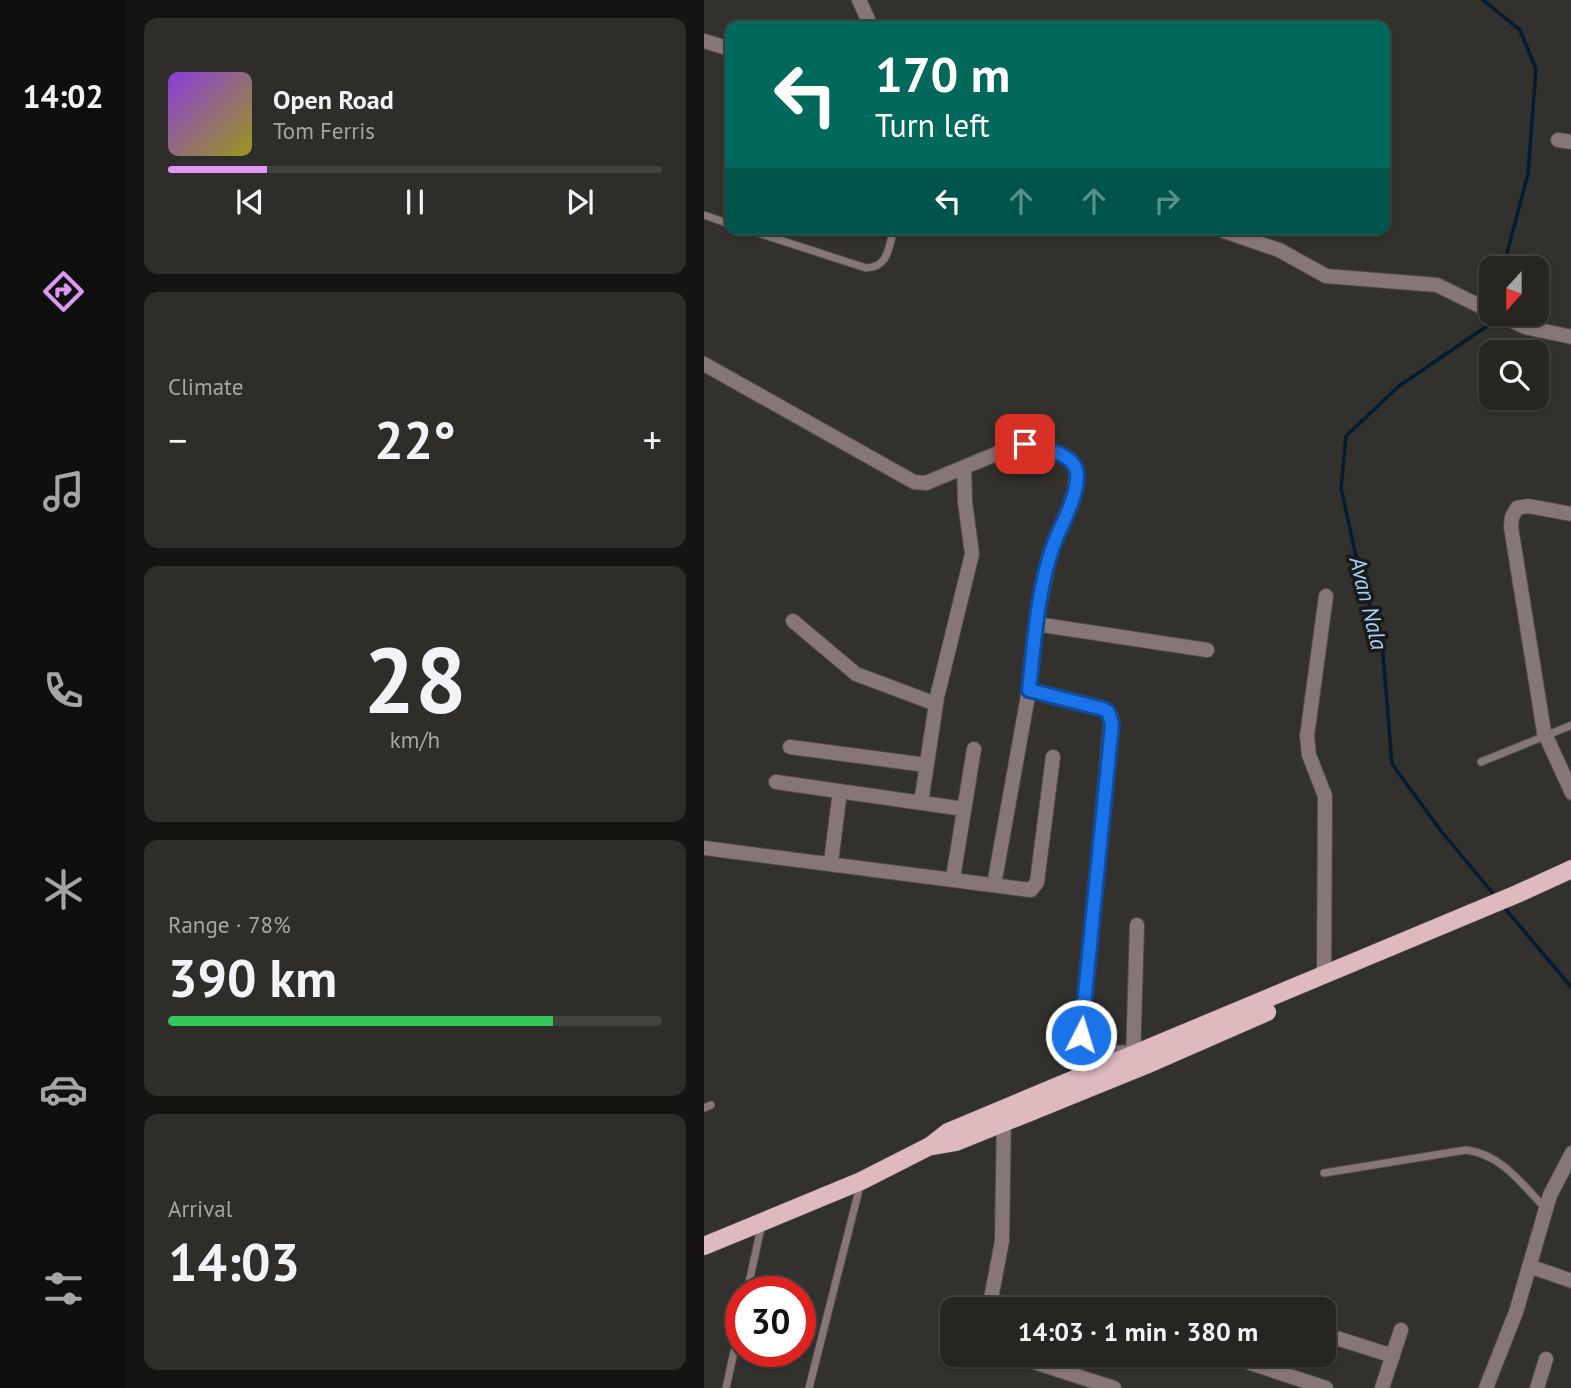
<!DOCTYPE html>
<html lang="en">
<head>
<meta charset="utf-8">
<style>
  body { margin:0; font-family:"PT Sans",sans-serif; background:#2e2d2a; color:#f1f3f6; height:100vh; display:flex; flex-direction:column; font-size:26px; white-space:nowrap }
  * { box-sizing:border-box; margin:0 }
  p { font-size:23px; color:#a4a5a5 }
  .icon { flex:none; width:38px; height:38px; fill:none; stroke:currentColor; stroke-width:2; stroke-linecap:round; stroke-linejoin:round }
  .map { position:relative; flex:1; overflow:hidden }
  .sheet { display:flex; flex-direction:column; gap:18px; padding:18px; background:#151413; width:578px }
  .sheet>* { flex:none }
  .hud { position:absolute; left:21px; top:21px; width:665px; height:214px; border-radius:14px; box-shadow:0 2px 5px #0004,0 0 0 2px #424240; background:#00695c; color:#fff; overflow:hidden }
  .needle { width:46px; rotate:201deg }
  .buttons { position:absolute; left:775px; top:256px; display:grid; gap:14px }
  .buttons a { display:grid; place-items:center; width:70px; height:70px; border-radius:14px; background:#262522; box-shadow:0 2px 5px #0004,0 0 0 2px #424240; font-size:35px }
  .speed { position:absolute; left:21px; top:1276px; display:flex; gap:14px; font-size:35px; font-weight:700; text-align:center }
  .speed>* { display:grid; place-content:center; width:91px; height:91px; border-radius:50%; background:#262522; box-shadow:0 2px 5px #0004,0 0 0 2px #424240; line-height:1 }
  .speed .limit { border:10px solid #d22; background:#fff; color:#111 }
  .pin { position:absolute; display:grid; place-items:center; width:60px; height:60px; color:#fff; margin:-30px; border-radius:14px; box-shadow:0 4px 10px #0006 }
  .me { position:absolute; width:77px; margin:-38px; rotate:5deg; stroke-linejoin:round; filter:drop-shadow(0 0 5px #0008) }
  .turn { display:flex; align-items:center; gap:24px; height:147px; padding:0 35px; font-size:32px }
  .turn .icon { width:91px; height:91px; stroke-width:2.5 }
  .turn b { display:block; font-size:49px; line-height:60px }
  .lanes { display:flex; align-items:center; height:66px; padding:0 35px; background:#0003; justify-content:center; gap:35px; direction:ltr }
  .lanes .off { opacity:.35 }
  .big { font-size:52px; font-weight:600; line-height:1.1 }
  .sheet .tile { flex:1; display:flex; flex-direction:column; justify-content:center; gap:10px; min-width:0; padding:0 24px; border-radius:14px; background:#2e2d2a }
  .sheet .dial { align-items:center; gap:0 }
  .dial b { font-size:91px; line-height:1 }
  .song { display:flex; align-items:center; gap:21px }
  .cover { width:84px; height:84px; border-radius:10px; background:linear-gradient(135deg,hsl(270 70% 55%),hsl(60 70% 35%)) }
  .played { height:7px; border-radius:4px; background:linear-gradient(90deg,#de98f3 20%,#424240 20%) }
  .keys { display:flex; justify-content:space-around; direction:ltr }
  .heat { display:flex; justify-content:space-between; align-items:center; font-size:38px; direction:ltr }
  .charge { height:10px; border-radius:5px; background:linear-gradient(90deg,#34c759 78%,#424240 0) }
  .trip { position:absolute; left:236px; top:1297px; width:396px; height:70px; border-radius:14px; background:#262522; box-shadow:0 2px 5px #0004,0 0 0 2px #424240; font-weight:600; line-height:70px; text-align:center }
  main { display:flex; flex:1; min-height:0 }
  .tabs { display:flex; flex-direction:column; width:126px; justify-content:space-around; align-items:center; background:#0f0f0e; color:#a4a5a5 }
  .tabs .icon { width:49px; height:49px }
  .tabs .on { color:#de98f3 }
  .tabs b { font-size:32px; color:#f1f3f6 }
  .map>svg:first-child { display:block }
</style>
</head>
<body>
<main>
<nav class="tabs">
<b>14:02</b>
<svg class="icon on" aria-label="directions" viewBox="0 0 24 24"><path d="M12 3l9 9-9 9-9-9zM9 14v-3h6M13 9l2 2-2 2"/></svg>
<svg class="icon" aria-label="music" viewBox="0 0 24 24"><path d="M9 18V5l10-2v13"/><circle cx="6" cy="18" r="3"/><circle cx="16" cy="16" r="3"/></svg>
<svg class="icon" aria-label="phone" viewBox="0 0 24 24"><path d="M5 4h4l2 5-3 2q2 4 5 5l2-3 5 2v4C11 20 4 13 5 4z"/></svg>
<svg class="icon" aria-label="climate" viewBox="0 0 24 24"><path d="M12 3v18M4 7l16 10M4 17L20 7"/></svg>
<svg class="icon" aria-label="car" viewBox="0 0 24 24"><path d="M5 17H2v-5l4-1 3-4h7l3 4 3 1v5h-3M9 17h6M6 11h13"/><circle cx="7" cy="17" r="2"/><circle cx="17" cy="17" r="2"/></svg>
<svg class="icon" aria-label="filters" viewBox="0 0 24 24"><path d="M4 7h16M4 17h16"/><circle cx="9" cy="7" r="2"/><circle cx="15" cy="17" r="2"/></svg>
</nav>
<section class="sheet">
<div class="tile">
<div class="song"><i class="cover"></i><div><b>Open Road</b><p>Tom Ferris</p></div></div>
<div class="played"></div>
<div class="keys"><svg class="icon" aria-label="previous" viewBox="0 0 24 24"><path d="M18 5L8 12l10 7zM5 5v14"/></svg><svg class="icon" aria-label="pause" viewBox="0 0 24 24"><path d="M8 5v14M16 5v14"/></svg><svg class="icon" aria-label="next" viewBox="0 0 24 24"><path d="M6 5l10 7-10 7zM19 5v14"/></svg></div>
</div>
<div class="tile"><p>Climate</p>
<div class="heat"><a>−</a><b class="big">22°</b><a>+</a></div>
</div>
<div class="tile dial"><b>28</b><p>km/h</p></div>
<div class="tile"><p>Range · 78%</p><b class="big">390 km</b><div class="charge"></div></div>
<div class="tile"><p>Arrival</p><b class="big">14:03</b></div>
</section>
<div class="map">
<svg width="868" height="1388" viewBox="0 0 868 1388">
  <rect width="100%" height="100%" fill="#32312e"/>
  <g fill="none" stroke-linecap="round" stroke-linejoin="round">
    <path stroke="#041c2f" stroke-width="3.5" d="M 779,0 L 816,30 L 832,69 L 824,174 L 799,268
      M 787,314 L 783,326 L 695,386 L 642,436 L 637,488 L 657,579 L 678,642 L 688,764 L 737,831 L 792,897
      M 799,906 L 868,988"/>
    <defs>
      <path id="lane" d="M 0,215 L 26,224
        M 42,229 L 162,268 C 185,267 184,248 190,229
        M 777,762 L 868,725
        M 0,1108 L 7,1105
        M 620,1173 L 762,1150 C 797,1154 818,1184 841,1208
        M 43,1292 L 58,1223
        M 22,1388 L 37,1320
        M 105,1388 L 157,1182"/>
      <path id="street" d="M 155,0 L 167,26
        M 0,41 L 26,49
        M 854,140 L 868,142
        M 514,229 L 575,250 L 622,276 L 733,285 L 788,312
        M 791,313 L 821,327 L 868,337
        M 0,364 L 210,482 L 222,483 L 316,444 L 360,456 L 366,459 L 373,470 L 370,493 L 346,555 L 332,624 L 325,690 L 290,885
        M 868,514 L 824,506 L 813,508 L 808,517 L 807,527 L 840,732 L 868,793
        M 89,621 L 152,674 L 232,704
        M 332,624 L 503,650
        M 325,690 L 399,709 L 407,717 L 377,1042 L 381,1050 L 394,1054 L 428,1052
        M 86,747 L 222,765
        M 72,782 L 260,809
        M 217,803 L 233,697 L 268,554 L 261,502 L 260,468
        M 0,848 L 327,890 L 333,882 L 349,757
        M 127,862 L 136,791
        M 249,878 L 270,749
        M 620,975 L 621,796 L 605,755 L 603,736 L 622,596
        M 429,1060 L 433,925
        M 825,1266 L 868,1281
        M 285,1309 L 298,1241 L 300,1114
        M 620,1334 L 689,1356
        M 305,1354 L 410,1388
        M 519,1354 L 622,1388
        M 678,1388 L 697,1330
        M 782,1388 L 812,1312 L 846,1195 L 868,1153
        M 833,1388 L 842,1359"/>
      <path id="primary" d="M 229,1146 L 252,1142 L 442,1065 L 563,1012
        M 0,1246 L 157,1181 L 226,1146 L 244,1132 L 813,894 L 868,869"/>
    </defs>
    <use href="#lane" stroke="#4f4e4b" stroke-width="9"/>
    <use href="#street" stroke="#4f4e4b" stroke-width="16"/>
    <use href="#primary" stroke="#4f4e4b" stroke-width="19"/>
    <use href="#lane" stroke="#877678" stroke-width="7"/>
    <use href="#street" stroke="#877678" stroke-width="14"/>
    <use href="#primary" stroke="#debabf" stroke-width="18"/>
  </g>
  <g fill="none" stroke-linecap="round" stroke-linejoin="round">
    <defs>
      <path id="route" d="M 321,444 C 337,449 366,452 372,469 C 378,487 358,524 351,541 C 334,584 330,643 325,690 L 399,709 L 404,712 L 408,724 L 377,1035"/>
    </defs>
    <use href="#route" stroke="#114b97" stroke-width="18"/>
    <use href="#route" stroke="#1a73e8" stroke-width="12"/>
  </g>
  <g text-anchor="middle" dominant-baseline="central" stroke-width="7" stroke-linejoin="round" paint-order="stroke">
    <g font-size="23" font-style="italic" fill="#a1d1fc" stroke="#1a1917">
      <text transform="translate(665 603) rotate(76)">Avan Nala</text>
    </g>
  </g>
</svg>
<div class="buttons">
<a><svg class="needle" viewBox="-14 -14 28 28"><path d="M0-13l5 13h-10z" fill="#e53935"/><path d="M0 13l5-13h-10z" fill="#a4a5a5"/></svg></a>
<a><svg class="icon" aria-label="search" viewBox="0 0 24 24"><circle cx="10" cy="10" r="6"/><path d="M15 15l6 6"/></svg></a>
</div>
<div class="speed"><div class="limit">30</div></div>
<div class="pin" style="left:321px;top:444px;background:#d93025"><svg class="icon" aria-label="arrive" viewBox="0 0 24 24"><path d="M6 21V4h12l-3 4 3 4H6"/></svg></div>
<svg class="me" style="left:377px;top:1035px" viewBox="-20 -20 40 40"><circle r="17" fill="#1a73e8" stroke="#fff" stroke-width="3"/><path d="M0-11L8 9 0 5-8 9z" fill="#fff"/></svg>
<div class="trip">14:03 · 1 min · 380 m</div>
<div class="hud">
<div class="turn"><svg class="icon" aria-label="left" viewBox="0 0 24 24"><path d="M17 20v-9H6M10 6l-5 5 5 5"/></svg><div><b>170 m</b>Turn left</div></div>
<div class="lanes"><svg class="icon" aria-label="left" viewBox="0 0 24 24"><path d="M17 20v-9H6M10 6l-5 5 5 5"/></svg><svg class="icon off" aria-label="ahead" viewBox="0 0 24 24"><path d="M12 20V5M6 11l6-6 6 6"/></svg><svg class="icon off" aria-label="ahead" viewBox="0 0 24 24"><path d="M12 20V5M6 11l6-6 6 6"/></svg><svg class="icon off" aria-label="right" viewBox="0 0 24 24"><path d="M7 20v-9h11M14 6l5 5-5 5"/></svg></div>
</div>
</div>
</main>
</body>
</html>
